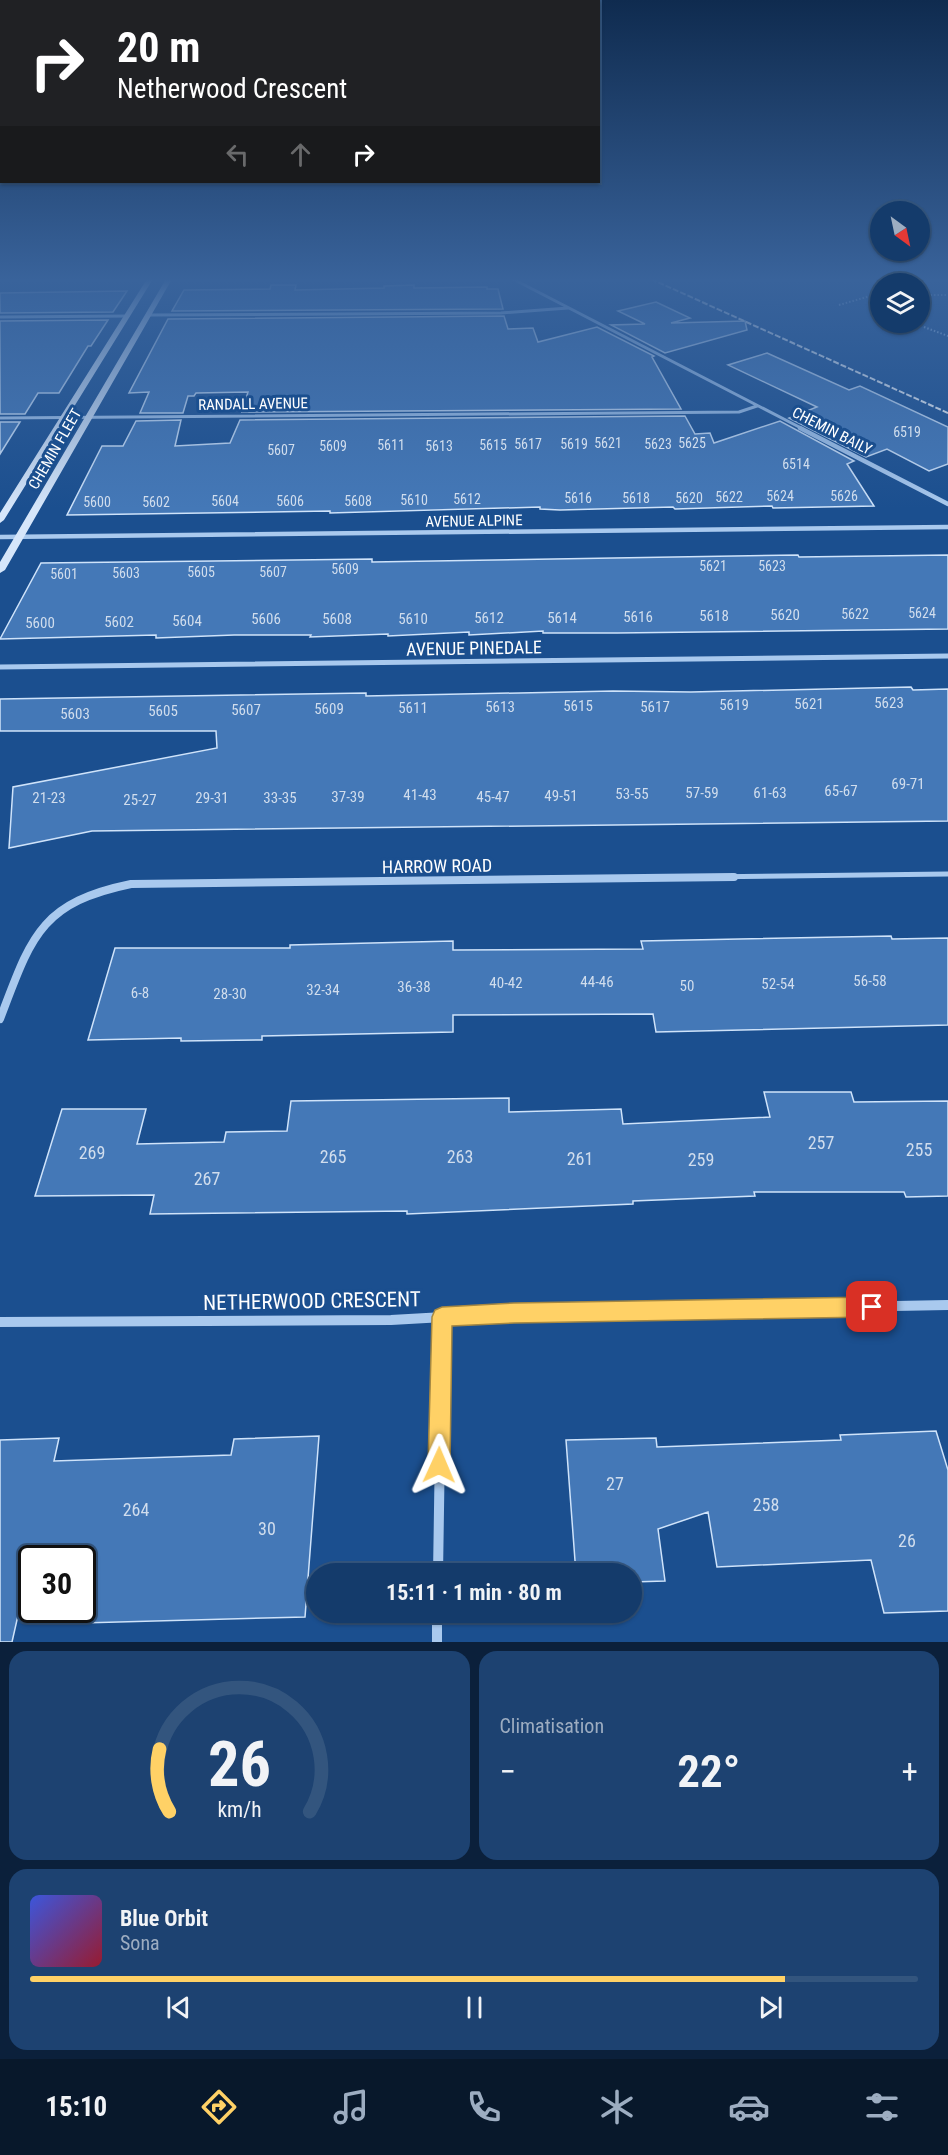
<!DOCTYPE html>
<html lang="fr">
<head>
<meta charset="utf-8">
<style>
  body { margin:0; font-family:"Roboto Condensed",sans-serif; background:#1d4271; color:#f1f3f6; height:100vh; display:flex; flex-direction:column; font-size:22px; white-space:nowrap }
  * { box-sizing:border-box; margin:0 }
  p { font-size:20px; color:#9dadc1 }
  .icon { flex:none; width:33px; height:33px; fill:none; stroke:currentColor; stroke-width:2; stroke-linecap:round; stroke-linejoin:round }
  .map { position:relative; height:1642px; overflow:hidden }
  .drawer { display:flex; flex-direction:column; gap:9px; padding:9px; background:#0b203b; flex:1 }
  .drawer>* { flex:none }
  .guide { position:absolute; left:0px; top:0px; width:600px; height:183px; box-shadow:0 2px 4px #0004,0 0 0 2px #33557e; background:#202124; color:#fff; overflow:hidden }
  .needle { width:39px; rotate:147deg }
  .buttons { position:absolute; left:870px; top:201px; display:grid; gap:12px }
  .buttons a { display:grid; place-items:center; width:60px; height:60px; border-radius:50%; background:#143b6b; box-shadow:0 2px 4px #0004,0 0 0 2px #33557e; font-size:30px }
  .speed { position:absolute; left:18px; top:1545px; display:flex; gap:12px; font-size:30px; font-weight:700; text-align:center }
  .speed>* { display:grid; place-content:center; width:78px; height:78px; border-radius:50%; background:#143b6b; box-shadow:0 2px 4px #0004,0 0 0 2px #33557e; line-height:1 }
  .speed .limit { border:3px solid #111; border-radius:9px; background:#fff; color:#111 }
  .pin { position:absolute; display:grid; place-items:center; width:51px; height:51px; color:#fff; margin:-26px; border-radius:12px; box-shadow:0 3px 9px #0006 }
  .me { position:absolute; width:66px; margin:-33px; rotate:1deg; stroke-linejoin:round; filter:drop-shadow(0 0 4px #0008) }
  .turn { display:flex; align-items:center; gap:21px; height:126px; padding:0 18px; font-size:27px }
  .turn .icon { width:78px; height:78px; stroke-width:2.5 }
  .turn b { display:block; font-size:42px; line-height:51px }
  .lanes { display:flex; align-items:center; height:57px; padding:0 18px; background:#0003; justify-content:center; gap:30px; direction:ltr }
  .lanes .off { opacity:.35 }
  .big { font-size:45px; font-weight:700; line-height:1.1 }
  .drawer .card { flex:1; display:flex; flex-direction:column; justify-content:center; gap:9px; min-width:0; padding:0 21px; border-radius:18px; background:#1d4271 }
  .drawer .dial { align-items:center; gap:0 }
  .dial svg { height:156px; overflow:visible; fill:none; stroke:#33557e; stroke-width:7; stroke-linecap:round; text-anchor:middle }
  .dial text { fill:#f1f3f6; stroke:none }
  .song { display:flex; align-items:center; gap:18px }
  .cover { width:72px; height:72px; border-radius:9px; background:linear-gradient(135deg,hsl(230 70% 55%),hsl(350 70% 35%)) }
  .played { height:6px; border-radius:3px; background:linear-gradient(90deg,#ffd166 85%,#33557e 85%) }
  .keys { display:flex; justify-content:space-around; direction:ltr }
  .heat { display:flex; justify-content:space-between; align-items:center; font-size:33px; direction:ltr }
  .drawer .tiles { flex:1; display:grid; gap:9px; grid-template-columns:1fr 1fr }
  .card:last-child { grid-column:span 2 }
  .trip { position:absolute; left:306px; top:1563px; width:336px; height:60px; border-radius:30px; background:#143b6b; box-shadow:0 2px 4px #0004,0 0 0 2px #33557e; font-weight:700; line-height:60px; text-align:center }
  .tabs { display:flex; height:96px; justify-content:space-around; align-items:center; background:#08182b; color:#9dadc1 }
  .tabs .icon { width:42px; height:42px }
  .tabs .current { color:#ffd166 }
  .tabs b { font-size:27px; color:#f1f3f6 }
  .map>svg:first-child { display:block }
</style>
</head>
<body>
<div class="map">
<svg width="948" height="1642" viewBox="0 0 948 1642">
  <rect width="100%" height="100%" fill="#1b4f8f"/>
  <path fill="#4478b7" stroke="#cfe3fa" stroke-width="1.5" d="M 271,285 L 296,285 L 295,290 L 384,288 L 384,286 L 414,285 L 414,288 L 487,287 L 487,289 L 498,289 L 503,309 L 172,311 L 184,290 L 270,289 Z
    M 127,291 L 113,312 L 0,313 L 0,293 Z
    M 656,302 L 690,318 L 671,323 L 745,321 L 747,330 L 665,353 L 611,325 L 645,324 L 618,311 Z
    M 504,316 L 508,329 L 533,328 L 538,342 L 597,327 L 654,356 L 652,357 L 681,409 L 242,412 L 248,392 L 196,393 L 194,396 L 188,396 L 183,413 L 140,413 L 149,392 L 129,393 L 168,319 Z
    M 108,320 L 91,346 L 88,346 L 59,393 L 38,393 L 25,414 L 0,414 L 0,321 Z
    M 767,353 L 849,390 L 860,386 L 948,427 L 948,464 L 929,471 L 887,449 L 866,457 L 789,418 L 817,407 L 728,365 Z
    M 685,416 L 695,434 L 710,433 L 714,443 L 780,421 L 854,461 L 847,464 L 874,506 L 773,508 L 772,506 L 675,509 L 673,507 L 560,510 L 540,509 L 540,507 L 330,513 L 330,511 L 67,515 L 102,446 L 123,446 L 136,421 L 181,420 L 175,446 L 230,443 L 240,420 Z
    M 0,422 L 20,422 L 0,454 Z
    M 798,555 L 799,557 L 948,555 L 948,629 L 617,633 L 543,633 L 543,631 L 469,635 L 469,632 L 388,636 L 388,634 L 310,637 L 311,635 L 234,635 L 156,638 L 156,635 L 0,639 L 41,563 L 372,559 L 372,562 Z
    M 911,687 L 913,690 L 948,689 L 948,821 L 92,831 L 9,848 L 13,787 L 217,748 L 216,731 L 0,731 L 0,699 L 366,693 L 366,696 L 613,691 L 691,692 Z
    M 891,936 L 892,939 L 948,938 L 948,1025 L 656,1032 L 653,1014 L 453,1015 L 453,1032 L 262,1036 L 262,1040 L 181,1041 L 181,1038 L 88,1040 L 115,948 L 290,948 L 290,945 L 453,941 L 453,950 L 643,949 L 641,941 Z
    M 764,1092 L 851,1092 L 854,1102 L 948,1101 L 948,1196 L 906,1197 L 904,1192 L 754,1192 L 755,1196 L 633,1201 L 633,1204 L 407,1214 L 407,1211 L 150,1214 L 154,1195 L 35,1196 L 62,1109 L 146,1109 L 137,1144 L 224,1142 L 226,1132 L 287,1131 L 291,1101 L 509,1098 L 509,1112 L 621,1109 L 623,1124 L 770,1117 Z
    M 936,1431 L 948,1470 L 948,1611 L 884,1613 L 871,1560 L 717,1567 L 708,1512 L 658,1529 L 665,1581 L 632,1582 L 632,1574 L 576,1574 L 566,1440 L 656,1438 L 657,1447 L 841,1440 L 840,1435 Z
    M 319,1436 L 305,1617 L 82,1623 L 82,1558 L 31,1558 L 12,1642 L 0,1642 L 0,1440 L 59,1438 L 54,1461 L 231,1455 L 234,1439 Z"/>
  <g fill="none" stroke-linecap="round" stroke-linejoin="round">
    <path stroke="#a9c9ee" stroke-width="2" stroke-dasharray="1.5 2" stroke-linecap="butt" d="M 920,295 L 948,295
      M 839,305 L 870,296 L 880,296
      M 924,327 L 948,336"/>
    <path stroke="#a9c9ee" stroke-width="3" d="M 513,279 L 803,429
      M 149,315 L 501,313 L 568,308
      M 0,317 L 128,316
      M 0,418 L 739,412 L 757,406"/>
    <path stroke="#a9c9ee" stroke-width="4.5" d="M 800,428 L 948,504
      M 0,537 L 948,527"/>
    <path stroke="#a9c9ee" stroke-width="5" d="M 0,667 L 948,656
      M 612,878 L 948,874"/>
    <path stroke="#a9c9ee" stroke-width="8" d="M 0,1019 C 31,938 39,903 131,884 L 734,877"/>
    <path stroke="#a9c9ee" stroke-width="10" d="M 0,1322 L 391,1320 L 514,1313 L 948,1305
      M 438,1574 L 442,1317
      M 437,1612 L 437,1642"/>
    <path fill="#d6e6fa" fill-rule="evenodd" d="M 147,279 L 153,279 L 4,520 L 0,523 L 0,513 Z
      M 166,279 L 172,279 L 5,570 L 0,573 L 0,562 Z"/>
    <path stroke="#fff" stroke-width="2" stroke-dasharray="6 2" stroke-linecap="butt" d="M 651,279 L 948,413"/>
  </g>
  <linearGradient id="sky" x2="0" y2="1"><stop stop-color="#0f2b4f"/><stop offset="0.55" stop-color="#39639b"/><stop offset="1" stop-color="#39639b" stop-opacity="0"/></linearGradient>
  <rect width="948" height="509" fill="url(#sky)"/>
  <path fill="#ffd166" stroke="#a68842" stroke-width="1.5" d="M 872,1297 L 879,1300 L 882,1307 L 879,1314 L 872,1317 L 514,1323 L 452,1326 L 450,1465 L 447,1473 L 439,1476 L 431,1473 L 428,1465 L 432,1317 L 435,1310 L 442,1307 L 514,1303 Z"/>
  <g text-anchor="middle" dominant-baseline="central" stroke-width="6" stroke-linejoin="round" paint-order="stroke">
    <g font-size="14" fill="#d0dded">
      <text x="907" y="432">6519</text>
      <text x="608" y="443">5621</text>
      <text x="692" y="443">5625</text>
      <text x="528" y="444">5617</text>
      <text x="574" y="444">5619</text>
      <text x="658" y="444">5623</text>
      <text x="391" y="445">5611</text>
      <text x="493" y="445">5615</text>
      <text x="333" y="446">5609</text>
      <text x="439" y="446">5613</text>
      <text x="281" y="450">5607</text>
      <text x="796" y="464">6514</text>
      <text x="780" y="496">5624</text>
      <text x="844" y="496">5626</text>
      <text x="729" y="497">5622</text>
      <text x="578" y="498">5616</text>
      <text x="636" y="498">5618</text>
      <text x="689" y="498">5620</text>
      <text x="467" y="499">5612</text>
      <text x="414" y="500">5610</text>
      <text x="225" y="501">5604</text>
      <text x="290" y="501">5606</text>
      <text x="358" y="501">5608</text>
      <text x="97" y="502">5600</text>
      <text x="156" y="502">5602</text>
      <text x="713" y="566">5621</text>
      <text x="772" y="566">5623</text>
      <text x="345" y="569">5609</text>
      <text x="201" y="572">5605</text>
      <text x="273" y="572">5607</text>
      <text x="126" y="573">5603</text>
      <text x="64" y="574">5601</text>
      <text x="922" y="613">5624</text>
      <text x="855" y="614">5622</text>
    </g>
    <g font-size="15" fill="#fff" stroke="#1b4f8f">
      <text transform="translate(253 404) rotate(-1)">RANDALL AVENUE</text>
      <text transform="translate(832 431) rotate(27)">CHEMIN BAILY</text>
      <text transform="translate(55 449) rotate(-60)">CHEMIN FLEET</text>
      <text transform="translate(474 521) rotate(-1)">AVENUE ALPINE</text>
    </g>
    <g font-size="15" fill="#d0dded">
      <text x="785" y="615">5620</text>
      <text x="714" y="616">5618</text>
      <text x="638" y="617">5616</text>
      <text x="489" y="618">5612</text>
      <text x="562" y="618">5614</text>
      <text x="266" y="619">5606</text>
      <text x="337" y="619">5608</text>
      <text x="413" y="619">5610</text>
      <text x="187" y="621">5604</text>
      <text x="119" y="622">5602</text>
      <text x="40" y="623">5600</text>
      <text x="889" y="703">5623</text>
      <text x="809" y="704">5621</text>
      <text x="734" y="705">5619</text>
      <text x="578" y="706">5615</text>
      <text x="500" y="707">5613</text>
      <text x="655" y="707">5617</text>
      <text x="413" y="708">5611</text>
      <text x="329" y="709">5609</text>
      <text x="246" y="710">5607</text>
      <text x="163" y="711">5605</text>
      <text x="75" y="714">5603</text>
      <text x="908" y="784">69-71</text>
      <text x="841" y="791">65-67</text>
      <text x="702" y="793">57-59</text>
      <text x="770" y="793">61-63</text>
      <text x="632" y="794">53-55</text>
      <text x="420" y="795">41-43</text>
      <text x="561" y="796">49-51</text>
      <text x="348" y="797">37-39</text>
      <text x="493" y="797">45-47</text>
      <text x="49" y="798">21-23</text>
      <text x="212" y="798">29-31</text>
      <text x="280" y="798">33-35</text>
      <text x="140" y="800">25-27</text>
      <text x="870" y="981">56-58</text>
      <text x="597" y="982">44-46</text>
      <text x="506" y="983">40-42</text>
      <text x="778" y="984">52-54</text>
      <text x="687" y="986">50</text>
      <text x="414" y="987">36-38</text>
      <text x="323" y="990">32-34</text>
      <text x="140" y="993">6-8</text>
      <text x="230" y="994">28-30</text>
    </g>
    <g font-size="18" fill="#fff" stroke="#1b4f8f">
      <text transform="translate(474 648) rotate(-1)">AVENUE PINEDALE</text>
      <text transform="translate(437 866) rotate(-1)">HARROW ROAD</text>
    </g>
    <g font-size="18" fill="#d0dded">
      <text x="821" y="1142">257</text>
      <text x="919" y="1149">255</text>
      <text x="92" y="1152">269</text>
      <text x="333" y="1156">265</text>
      <text x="460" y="1156">263</text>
      <text x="580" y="1158">261</text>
      <text x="701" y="1159">259</text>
      <text x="207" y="1178">267</text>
      <text x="615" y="1483">27</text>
      <text x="766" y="1504">258</text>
      <text x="136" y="1509">264</text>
      <text x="267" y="1528">30</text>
      <text x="907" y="1540">26</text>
    </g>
    <g font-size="21" fill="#fff" stroke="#1b4f8f">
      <text transform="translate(312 1301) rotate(-1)">NETHERWOOD CRESCENT</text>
    </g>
  </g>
</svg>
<div class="buttons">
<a><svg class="needle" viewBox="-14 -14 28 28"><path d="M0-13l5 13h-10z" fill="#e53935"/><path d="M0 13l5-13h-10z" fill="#9dadc1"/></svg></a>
<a><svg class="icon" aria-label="layers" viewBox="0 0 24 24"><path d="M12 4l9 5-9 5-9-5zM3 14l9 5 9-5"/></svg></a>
</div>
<div class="speed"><div class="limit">30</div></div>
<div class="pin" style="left:872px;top:1307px;background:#d93025"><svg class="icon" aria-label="arrive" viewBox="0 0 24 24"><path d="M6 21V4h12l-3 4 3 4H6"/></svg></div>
<svg class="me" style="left:439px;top:1465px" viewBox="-20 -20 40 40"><path d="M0-17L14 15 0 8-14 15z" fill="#ffd166" stroke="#fff" stroke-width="4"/></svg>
<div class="trip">15:11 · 1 min · 80 m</div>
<div class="guide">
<div class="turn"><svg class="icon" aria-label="right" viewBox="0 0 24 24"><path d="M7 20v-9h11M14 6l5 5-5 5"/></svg><div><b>20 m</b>Netherwood Crescent</div></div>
<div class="lanes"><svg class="icon off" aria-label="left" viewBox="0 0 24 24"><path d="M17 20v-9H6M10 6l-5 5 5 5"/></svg><svg class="icon off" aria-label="ahead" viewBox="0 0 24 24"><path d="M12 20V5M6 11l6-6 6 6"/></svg><svg class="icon" aria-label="right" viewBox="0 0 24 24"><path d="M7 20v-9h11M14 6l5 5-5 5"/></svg></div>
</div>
</div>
<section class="drawer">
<div class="tiles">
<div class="card dial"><svg viewBox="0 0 100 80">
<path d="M14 69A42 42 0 1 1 86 69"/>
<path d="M14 69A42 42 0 0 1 9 37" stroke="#ffd166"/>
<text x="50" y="56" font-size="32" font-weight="700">26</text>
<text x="50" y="72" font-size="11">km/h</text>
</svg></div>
<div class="card"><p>Climatisation</p>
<div class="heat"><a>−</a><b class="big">22°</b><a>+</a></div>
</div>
<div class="card">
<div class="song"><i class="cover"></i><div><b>Blue Orbit</b><p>Sona</p></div></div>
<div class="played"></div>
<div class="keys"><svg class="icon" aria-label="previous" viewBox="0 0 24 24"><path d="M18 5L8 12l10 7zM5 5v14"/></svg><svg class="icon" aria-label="pause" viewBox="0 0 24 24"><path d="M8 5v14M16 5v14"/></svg><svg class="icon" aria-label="next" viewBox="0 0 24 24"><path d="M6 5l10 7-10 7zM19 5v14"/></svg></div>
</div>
</div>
</section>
<nav class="tabs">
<b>15:10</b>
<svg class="icon current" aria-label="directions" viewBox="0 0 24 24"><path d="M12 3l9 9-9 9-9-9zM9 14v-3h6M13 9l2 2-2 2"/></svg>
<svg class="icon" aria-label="music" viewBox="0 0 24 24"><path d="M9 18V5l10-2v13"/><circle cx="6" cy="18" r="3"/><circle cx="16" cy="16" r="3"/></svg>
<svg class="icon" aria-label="phone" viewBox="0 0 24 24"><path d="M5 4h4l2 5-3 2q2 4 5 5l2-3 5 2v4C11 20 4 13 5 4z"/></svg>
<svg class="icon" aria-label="climate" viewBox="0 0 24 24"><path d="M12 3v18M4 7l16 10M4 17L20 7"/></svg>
<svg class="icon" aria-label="car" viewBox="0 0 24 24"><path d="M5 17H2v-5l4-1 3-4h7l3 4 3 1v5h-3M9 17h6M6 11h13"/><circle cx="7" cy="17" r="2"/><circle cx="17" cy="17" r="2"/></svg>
<svg class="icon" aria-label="filters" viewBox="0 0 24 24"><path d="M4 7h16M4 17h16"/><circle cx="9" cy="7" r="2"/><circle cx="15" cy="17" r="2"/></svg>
</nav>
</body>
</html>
